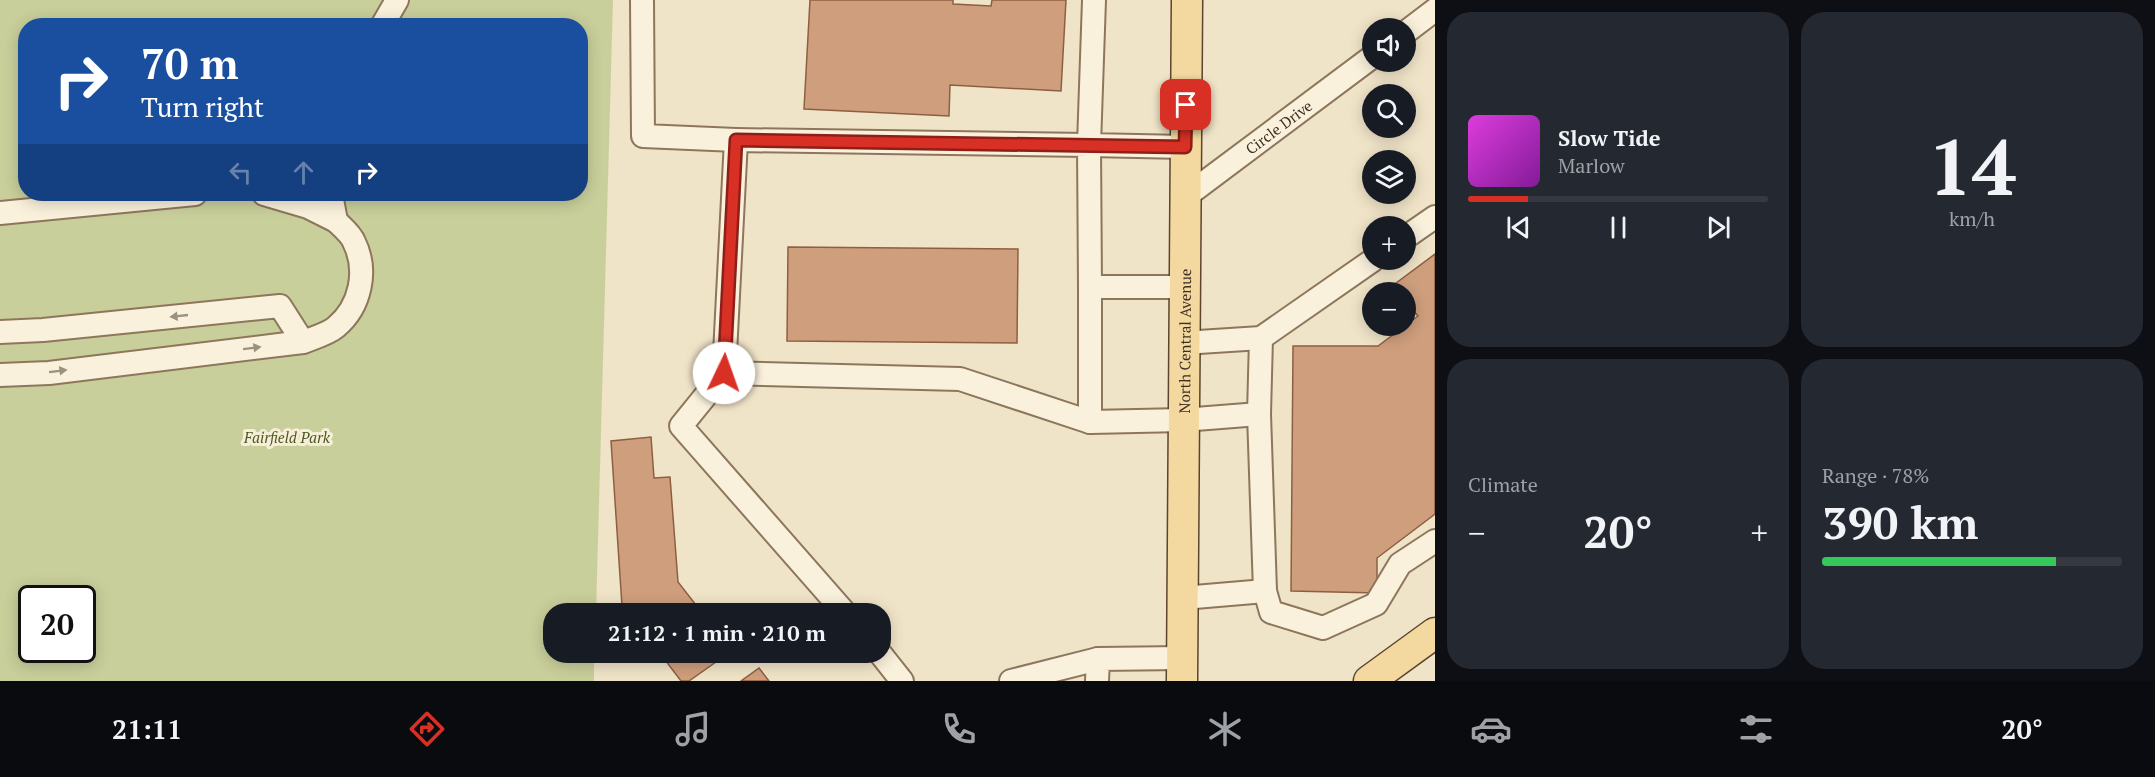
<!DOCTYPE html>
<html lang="en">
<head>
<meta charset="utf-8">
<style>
  body { margin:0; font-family:"PT Serif",serif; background:#242831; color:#f1f3f6; height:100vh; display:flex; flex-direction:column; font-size:22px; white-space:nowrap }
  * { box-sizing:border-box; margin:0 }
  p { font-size:20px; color:#9ea1a6 }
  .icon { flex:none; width:33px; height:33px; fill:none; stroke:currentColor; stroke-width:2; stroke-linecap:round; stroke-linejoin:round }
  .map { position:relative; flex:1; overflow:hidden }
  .sheet { display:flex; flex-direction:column; gap:12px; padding:12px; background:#0d0f14; width:720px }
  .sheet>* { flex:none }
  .hud { position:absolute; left:18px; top:18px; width:570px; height:183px; border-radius:24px; box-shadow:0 3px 15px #0003; background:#1a4fa0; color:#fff; overflow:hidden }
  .buttons { position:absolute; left:1362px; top:18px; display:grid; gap:12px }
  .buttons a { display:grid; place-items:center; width:54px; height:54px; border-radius:50%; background:#171b24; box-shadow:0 3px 15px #0003; font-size:30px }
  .speed { position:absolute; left:18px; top:585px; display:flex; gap:12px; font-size:30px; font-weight:700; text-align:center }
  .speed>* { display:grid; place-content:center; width:78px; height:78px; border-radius:50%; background:#171b24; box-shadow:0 3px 15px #0003; line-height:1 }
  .speed .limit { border:3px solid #111; border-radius:9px; background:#fff; color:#111 }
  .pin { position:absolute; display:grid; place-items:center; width:51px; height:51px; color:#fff; margin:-26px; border-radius:12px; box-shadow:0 3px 9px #0006 }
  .me { position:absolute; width:66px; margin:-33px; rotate:3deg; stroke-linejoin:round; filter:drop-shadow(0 0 4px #0008) }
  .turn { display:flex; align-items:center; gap:21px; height:126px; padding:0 24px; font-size:27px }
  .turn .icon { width:78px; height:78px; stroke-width:2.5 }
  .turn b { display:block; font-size:42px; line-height:51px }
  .lanes { display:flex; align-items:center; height:57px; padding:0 24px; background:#0003; justify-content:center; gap:30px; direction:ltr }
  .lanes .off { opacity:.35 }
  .big { font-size:45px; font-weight:600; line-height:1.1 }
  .sheet .widget { flex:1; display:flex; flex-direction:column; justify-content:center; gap:9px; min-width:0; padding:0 21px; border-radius:24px; background:#242831 }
  .sheet .dial { align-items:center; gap:0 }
  .dial b { font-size:78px; line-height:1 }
  .song { display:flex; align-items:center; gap:18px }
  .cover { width:72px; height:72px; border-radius:9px; background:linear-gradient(135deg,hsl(300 70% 55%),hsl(290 70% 35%)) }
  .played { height:6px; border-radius:3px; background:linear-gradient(90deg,#d93025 20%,#363941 20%) }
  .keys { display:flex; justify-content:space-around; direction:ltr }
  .heat { display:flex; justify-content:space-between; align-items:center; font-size:33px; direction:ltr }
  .charge { height:9px; border-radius:4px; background:linear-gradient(90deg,#34c759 78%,#363941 0) }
  .sheet .tiles { flex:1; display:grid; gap:12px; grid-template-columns:repeat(2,1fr) }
  .trip { position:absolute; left:543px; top:603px; width:348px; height:60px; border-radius:24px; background:#171b24; box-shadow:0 3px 15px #0003; font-weight:600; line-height:60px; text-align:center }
  .tab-bar { display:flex; height:96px; justify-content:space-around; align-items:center; background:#090b0e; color:#9ea1a6 }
  .tab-bar .icon { width:42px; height:42px }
  .tab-bar .on { color:#d93025 }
  .tab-bar b { font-size:27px; color:#f1f3f6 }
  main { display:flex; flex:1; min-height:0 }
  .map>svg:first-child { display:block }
</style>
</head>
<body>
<main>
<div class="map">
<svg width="1435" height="681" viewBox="0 0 1435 681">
  <rect width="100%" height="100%" fill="#f0e4c8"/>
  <path fill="#c9cf9b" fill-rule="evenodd" d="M 0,0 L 613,0 L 596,613 L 554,614 L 554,652 L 594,653 L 594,681 L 0,681 ZM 26,26 L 580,26 L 580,194 L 26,194 ZM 32,598 L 82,598 L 82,650 L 32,650 Z"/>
  <path fill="#cf9f7d" stroke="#8d5f41" stroke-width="1.5" d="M 810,0 L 953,0 L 953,4 L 991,6 L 992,0 L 1066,0 L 1061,91 L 950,85 L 949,116 L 804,109 Z
    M 788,247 L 1018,249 L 1017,343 L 787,341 Z
    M 1435,254 L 1435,514 L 1377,558 L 1377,593 L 1291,591 L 1293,346 L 1378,346 L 1418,316 L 1406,302 L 1406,292 L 1398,292 L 1392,286 Z
    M 651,437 L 654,478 L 670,477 L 678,582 L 703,614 L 628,614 L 622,606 L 611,441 Z
    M 659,652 L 730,652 L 689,681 L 681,681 Z
    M 759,668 L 769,681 L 741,681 Z"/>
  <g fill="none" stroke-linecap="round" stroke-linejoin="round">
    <defs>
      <g id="minor">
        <path d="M 642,0 L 643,136 L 736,140"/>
        <path d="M 1094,0 L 1089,145 L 1185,147"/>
        <path d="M 382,26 L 397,0"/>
        <path d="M 1406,32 L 1435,10"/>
        <path d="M 264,194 L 308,207 L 336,221 L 331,194"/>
        <path id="s1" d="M 1185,197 L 1372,57"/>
        <path d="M 0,213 L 195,194"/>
        <path d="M 1406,237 L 1435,217"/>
        <path d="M 1090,287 L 1089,145 L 736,140 L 724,373 L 960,379 L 1090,422 L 1183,420 L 1259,414"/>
        <path d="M 0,332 L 43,330 L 280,306 L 303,342 L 49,373 L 0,375"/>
        <path d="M 1261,338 L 1259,414 L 1265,591 L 1271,612 L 1323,628 L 1376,604 L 1400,564 L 1435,541"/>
        <path d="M 303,342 C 313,338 328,334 336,327 C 361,306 368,270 354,242 C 351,234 342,227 336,221"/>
        <path d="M 1183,343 L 1261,338 L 1373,260"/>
        <path d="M 724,373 L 681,426 L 846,614"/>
        <path d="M 1090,422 L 1090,287 L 1184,287"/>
        <path d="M 1183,598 L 1265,591"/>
        <path d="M 879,652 L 902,681"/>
        <path d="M 1011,681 L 1098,659"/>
        <path d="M 1097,681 L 1098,659 L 1182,658"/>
      </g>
      <g id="major">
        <path id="s2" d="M 1182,681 L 1187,0"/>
        <path d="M 1369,681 L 1435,633"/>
      </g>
    </defs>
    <use href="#minor" stroke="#8d765c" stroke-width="26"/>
    <use href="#major" stroke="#5b4430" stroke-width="33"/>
    <use href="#minor" stroke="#faf1dc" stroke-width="22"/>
    <use href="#major" stroke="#f3d9a0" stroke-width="30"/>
  </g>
  <defs><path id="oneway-solid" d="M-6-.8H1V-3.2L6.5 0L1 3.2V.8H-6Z" transform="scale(1.5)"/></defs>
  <g fill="#9c907e">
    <use href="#oneway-solid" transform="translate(179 316) rotate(174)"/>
    <use href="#oneway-solid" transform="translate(252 348) rotate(-7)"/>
    <use href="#oneway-solid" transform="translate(58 371) rotate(-7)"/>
  </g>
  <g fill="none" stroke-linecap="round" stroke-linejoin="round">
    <defs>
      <path id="route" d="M 724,373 L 736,140 L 1185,147 L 1186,105"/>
    </defs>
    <use href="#route" stroke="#8d1f18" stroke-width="15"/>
    <use href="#route" stroke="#d93025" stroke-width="10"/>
  </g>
  <g text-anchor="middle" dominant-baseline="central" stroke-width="6" stroke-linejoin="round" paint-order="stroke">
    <g font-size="15" fill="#3d2e20" stroke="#f7eed8">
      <text stroke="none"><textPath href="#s1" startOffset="117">Circle Drive</textPath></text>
      <text stroke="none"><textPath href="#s2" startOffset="340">North Central Avenue</textPath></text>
    </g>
    <g font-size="15" font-style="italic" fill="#4d5a26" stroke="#f7eed8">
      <text x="287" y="437">Fairfield Park</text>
    </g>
  </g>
</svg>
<div class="buttons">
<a><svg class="icon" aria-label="sound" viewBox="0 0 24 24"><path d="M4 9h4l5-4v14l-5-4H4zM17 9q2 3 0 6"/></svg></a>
<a><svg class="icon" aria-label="search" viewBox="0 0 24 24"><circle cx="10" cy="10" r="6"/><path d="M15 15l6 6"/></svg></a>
<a><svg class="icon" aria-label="layers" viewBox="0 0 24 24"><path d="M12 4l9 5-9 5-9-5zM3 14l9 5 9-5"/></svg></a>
<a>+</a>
<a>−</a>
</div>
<div class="speed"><div class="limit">20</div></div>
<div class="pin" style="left:1186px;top:105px;background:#d93025"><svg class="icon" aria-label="arrive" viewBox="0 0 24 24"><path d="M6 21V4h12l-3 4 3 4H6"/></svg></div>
<svg class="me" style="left:724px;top:373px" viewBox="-20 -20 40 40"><circle r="19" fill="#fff"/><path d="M0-13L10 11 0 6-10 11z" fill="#d93025"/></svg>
<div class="trip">21:12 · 1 min · 210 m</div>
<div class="hud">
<div class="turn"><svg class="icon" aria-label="right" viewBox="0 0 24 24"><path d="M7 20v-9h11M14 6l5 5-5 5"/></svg><div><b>70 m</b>Turn right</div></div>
<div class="lanes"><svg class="icon off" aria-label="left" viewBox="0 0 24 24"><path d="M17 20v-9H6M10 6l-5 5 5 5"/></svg><svg class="icon off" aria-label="ahead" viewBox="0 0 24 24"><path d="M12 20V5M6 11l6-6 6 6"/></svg><svg class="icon" aria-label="right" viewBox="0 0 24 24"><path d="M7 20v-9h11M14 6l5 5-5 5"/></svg></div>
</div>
</div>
<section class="sheet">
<div class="tiles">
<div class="widget">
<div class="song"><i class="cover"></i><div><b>Slow Tide</b><p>Marlow</p></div></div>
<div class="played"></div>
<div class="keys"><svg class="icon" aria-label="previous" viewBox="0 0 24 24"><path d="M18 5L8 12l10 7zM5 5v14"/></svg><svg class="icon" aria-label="pause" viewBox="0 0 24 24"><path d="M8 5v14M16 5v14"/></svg><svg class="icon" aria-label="next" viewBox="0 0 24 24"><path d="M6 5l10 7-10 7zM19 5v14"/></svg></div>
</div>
<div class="widget dial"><b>14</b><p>km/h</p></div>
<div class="widget"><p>Climate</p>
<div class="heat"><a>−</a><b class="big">20°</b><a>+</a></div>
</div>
<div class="widget"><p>Range · 78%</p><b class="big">390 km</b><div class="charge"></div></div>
</div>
</section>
</main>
<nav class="tab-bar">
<b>21:11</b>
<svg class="icon on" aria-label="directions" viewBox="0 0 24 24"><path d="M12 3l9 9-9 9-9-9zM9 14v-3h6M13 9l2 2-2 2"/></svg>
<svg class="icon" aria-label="music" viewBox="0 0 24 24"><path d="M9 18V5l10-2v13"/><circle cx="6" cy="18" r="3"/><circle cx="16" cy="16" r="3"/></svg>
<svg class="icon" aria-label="phone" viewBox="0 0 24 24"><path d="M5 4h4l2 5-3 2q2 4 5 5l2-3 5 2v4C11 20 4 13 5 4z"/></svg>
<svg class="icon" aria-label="climate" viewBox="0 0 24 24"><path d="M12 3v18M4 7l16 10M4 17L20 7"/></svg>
<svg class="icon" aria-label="car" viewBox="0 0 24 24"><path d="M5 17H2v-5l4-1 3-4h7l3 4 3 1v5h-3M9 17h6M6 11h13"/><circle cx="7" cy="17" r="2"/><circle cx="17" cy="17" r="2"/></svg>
<svg class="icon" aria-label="filters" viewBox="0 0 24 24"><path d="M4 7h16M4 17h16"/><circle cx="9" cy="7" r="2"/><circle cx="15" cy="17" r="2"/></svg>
<b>20°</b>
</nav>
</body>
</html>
